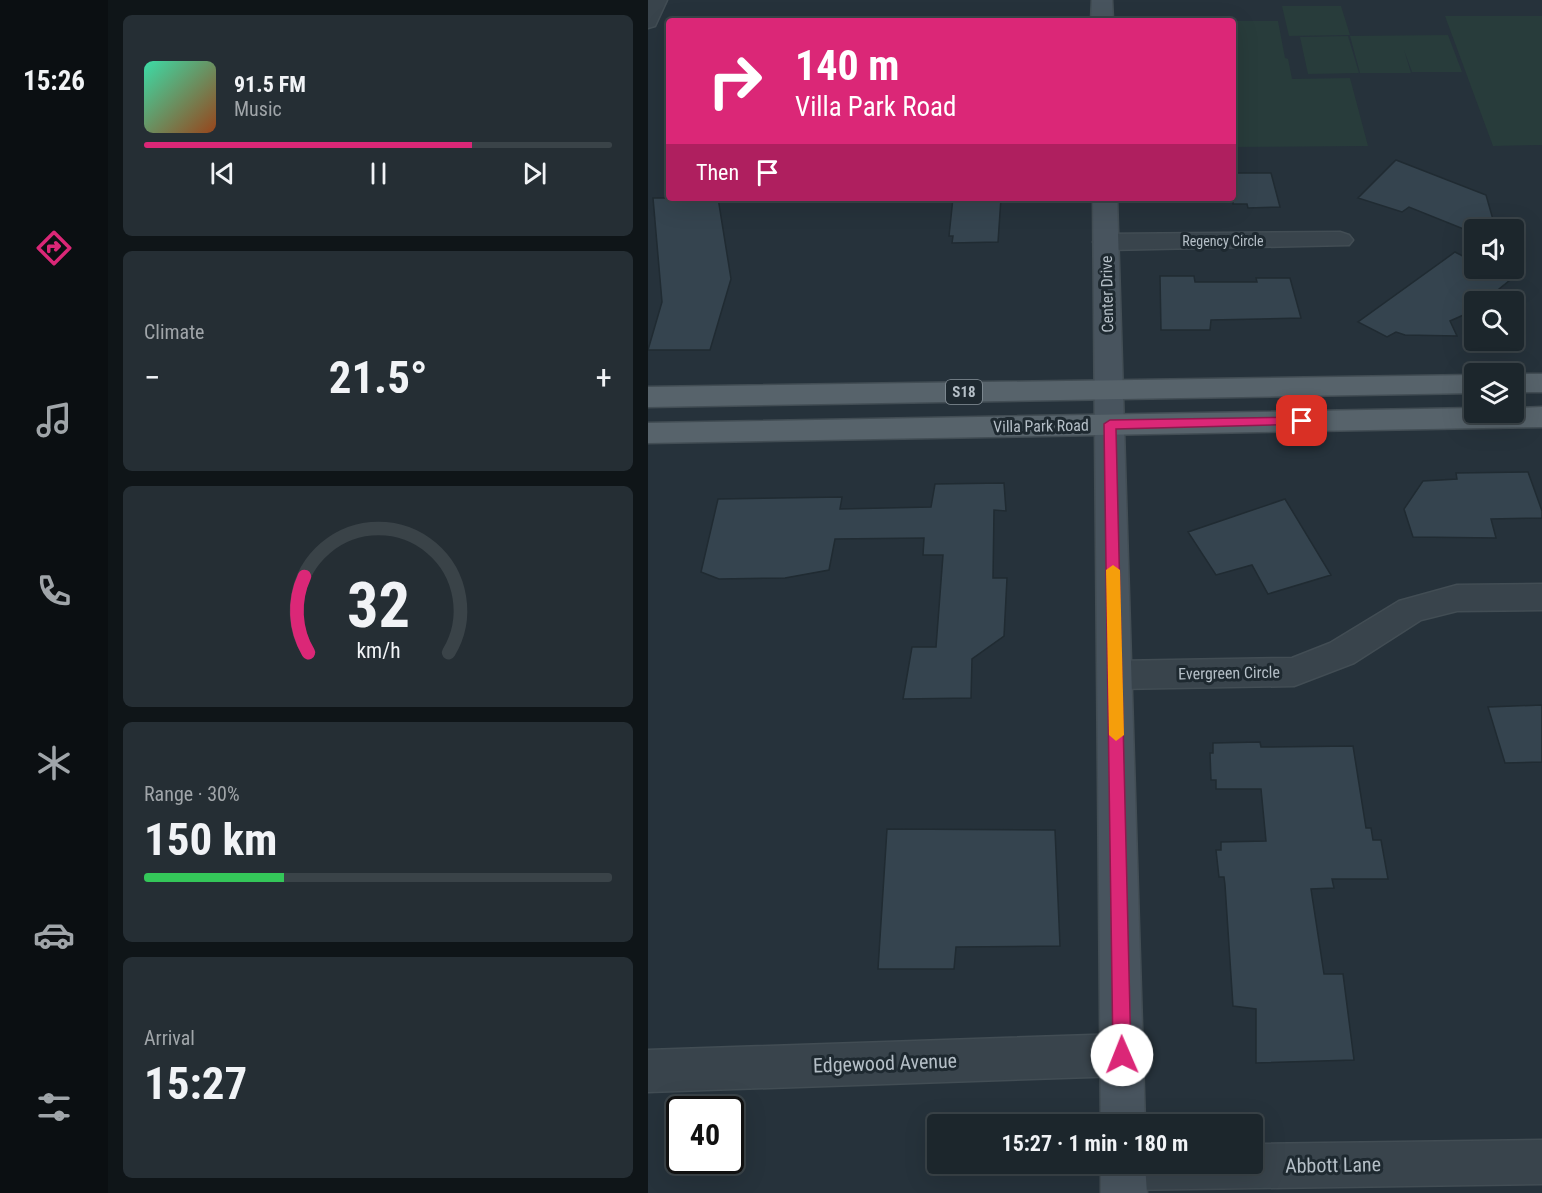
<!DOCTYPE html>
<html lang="en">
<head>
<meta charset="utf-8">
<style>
  body { margin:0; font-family:"Roboto Condensed",sans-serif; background:#252e34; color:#f1f3f6; height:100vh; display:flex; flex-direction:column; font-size:22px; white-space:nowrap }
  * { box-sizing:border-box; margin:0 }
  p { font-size:20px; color:#a0a5a9 }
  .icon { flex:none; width:33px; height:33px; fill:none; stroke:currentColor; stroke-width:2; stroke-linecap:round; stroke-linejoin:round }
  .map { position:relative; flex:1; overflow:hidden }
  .side { display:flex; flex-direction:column; gap:15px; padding:15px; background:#0f1518; width:540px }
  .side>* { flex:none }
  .guide { position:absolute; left:18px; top:18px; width:570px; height:183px; border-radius:6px; box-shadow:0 6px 24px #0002,0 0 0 2px #3a4348; background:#db2777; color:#fff; overflow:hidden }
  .tools { position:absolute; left:816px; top:219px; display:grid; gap:12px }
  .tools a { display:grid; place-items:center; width:60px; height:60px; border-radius:6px; background:#1c262c; box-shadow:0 6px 24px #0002,0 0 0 2px #3a4348; font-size:30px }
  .speed { position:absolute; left:18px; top:1096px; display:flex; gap:12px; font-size:30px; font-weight:700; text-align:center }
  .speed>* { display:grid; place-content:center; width:78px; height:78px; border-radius:50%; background:#1c262c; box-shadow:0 6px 24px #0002,0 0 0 2px #3a4348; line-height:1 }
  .speed .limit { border:3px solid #111; border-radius:9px; background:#fff; color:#111 }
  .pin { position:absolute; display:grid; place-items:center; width:51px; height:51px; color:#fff; margin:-26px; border-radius:12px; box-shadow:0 3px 9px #0006 }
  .me { position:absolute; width:66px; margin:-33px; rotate:359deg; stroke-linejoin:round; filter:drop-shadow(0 0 4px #0008) }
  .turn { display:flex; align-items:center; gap:21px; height:126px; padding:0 30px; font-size:27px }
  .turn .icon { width:78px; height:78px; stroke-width:2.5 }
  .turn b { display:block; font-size:42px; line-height:51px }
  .then { display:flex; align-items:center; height:57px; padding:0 30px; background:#0003; gap:12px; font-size:22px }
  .big { font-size:45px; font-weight:700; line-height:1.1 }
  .side .tile { flex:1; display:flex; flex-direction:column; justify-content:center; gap:9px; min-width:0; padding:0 21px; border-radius:9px; background:#252e34 }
  .side .dial { align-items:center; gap:0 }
  .dial svg { height:156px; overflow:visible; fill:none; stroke:#3a4348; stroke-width:7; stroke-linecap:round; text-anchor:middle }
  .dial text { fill:#f1f3f6; stroke:none }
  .song { display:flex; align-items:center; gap:18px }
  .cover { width:72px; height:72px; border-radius:9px; background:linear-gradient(135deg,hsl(160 70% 55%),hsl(20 70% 35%)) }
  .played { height:6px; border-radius:3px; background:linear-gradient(90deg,#db2777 70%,#3a4348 70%) }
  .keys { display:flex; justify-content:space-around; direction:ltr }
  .heat { display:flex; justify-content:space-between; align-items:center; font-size:33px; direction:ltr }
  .charge { height:9px; border-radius:4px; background:linear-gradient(90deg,#34c759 30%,#3a4348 0) }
  .trip { position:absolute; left:279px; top:1114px; width:336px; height:60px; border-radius:6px; background:#1c262c; box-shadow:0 6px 24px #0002,0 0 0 2px #3a4348; font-weight:700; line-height:60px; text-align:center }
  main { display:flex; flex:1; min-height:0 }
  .tabs { display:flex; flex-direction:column; width:108px; justify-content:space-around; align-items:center; background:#0b0f12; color:#a0a5a9 }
  .tabs .icon { width:42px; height:42px }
  .tabs .on { color:#db2777 }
  .tabs b { font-size:27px; color:#f1f3f6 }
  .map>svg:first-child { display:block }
</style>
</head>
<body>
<main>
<nav class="tabs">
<b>15:26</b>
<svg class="icon on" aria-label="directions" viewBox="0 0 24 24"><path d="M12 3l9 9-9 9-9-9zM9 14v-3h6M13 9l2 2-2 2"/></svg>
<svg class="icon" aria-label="music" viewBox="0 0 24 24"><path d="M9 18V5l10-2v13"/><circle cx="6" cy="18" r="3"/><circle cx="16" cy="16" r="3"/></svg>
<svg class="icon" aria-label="phone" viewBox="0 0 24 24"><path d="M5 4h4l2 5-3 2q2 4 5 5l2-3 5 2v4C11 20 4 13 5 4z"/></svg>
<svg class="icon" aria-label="climate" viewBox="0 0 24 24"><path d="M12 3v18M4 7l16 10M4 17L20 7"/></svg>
<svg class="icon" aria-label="car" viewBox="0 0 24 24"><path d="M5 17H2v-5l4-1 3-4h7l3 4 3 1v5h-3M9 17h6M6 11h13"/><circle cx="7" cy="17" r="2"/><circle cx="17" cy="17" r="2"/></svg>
<svg class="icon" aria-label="filters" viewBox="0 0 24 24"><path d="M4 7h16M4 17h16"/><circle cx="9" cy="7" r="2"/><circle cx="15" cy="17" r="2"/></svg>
</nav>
<section class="side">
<div class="tile">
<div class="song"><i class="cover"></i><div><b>91.5 FM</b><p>Music</p></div></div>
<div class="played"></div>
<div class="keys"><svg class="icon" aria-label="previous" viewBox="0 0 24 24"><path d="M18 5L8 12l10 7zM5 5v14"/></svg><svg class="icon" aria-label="pause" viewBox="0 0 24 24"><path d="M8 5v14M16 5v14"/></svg><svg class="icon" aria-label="next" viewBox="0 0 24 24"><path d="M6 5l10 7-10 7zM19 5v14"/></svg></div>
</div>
<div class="tile"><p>Climate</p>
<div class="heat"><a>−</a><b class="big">21.5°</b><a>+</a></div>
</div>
<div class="tile dial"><svg viewBox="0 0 100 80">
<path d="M14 69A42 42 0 1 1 86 69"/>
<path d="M14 69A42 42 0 0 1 12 30" stroke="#db2777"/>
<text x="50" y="56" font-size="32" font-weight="700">32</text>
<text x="50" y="72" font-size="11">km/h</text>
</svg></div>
<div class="tile"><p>Range · 30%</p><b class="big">150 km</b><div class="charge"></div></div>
<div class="tile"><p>Arrival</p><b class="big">15:27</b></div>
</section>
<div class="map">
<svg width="894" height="1193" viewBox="0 0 894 1193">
  <rect width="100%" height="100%" fill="#26323b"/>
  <path fill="#283c3b" d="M 634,6 L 693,6 L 702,35 L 641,36 Z
    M 797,16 L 894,16 L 894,145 L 845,146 Z
    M 585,21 L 630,21 L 637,58 L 640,59 L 644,79 L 702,78 L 720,146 L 585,147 Z
    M 800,35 L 814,72 L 764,72 L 756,50 L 763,73 L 712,73 L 702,36 Z
    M 700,36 L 711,73 L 660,74 L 652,37 Z"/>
  <path fill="#35444f" stroke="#202b32" stroke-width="1.5" d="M 748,160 L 838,195 L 848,230 L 818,230 L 761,207 L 754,212 L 710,198 Z
    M 585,173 L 623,173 L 632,207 L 600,208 L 599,204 L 585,204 Z
    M 5,198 L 70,198 L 83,279 L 62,350 L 0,350 L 14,302 Z
    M 305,198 L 353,198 L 350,242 L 304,243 L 305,236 L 301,236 Z
    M 807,252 L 826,262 L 826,268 L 840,268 L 862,280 L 835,302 L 826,302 L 826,308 L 820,313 L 802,321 L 809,336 L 757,335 L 748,332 L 739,337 L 710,322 Z
    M 512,276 L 546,276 L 547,282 L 609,282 L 608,278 L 642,278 L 653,318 L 563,320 L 562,330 L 513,330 Z
    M 880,472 L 894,511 L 894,518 L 843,519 L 848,538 L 765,537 L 756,509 L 775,481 L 809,479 L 808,473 Z
    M 356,483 L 358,511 L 346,510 L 345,578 L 359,578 L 356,636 L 324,659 L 323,698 L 255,699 L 264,647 L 288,647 L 295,555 L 275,555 L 276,538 L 187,539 L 181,570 L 137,578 L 71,579 L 53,572 L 70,499 L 194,497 L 192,509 L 283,507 L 287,484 Z
    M 637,499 L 683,575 L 620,594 L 604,565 L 568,575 L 540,532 Z
    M 894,705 L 894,762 L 857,763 L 840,707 Z
    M 612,742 L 613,747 L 705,746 L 718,828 L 723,828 L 725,840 L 733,840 L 740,879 L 684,879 L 686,888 L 663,889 L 676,974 L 695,974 L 706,1060 L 608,1063 L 608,1009 L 585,1006 L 577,885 L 576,877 L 571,877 L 568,850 L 573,850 L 573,842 L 618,841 L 613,789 L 568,789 L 568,780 L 563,780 L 562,753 L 565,753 L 565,743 Z
    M 239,829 L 407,830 L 412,946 L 308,947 L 306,969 L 230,969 Z"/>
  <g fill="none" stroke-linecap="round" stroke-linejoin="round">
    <defs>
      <path id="street" d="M 0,0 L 19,0 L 7,26 L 0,28 Z
        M 692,232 L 701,235 L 705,240 L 701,245 L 458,250 L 449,247 L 445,242 L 449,237 L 458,234 Z
        M 894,584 L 894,610 L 809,611 L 773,620 L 706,663 L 646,686 L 467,689 L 455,685 L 450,675 L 455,665 L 467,661 L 644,658 L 682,643 L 751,601 L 809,585 Z
        M 474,1034 L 489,1040 L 495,1055 L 489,1070 L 474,1076 L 0,1092 L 0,1050 Z
        M 894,1140 L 894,1184 L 475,1190 L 459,1184 L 453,1168 L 454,1164 L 604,1164 L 604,1144 Z"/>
      <path id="secondary" d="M 444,0 L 464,0 L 465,21 L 443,21 Z
        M 445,198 L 469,198 L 497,1125 L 453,1125 Z
        M 453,1164 L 497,1164 L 499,1193 L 453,1193 Z"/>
      <path id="primary" d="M 866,374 L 894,374 L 894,392 L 866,392 Z
        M 826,375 L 826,393 L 0,407 L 0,387 Z
        M 894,407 L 894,427 L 0,443 L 0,423 L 826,408 L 826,412 L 866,412 L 866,408 Z"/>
    </defs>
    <use href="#street" stroke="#424d54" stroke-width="3"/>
    <use href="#secondary" stroke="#424d54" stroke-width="3"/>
    <use href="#primary" stroke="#424d54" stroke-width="3"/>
    <use href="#street" fill="#39444c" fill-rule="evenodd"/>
    <use href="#secondary" fill="#48545e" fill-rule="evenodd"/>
    <use href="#primary" fill="#57636b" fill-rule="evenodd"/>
  </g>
  <path fill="#db2777" stroke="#8e194d" stroke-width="1.5" d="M 654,417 L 660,421 L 658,424 L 468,429 L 483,1055 L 480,1061 L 474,1064 L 468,1061 L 465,1055 L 456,424 L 462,420 Z"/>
  <path fill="#f59e0b" d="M 465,565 L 472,570 L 476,735 L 468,741 L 461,735 L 458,570 Z"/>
  <g text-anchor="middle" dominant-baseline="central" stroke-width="6" stroke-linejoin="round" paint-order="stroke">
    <g font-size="14" fill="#b5bfc7" stroke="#1e2930">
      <text x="575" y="241">Regency Circle</text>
    </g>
    <rect fill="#1e2930" stroke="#88929a" stroke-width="1.5" x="298" y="380" width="36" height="24" rx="4.5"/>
    <g font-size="15" font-weight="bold" fill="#b5bfc7">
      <text x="316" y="392">S18</text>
    </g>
    <g font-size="16" fill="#b5bfc7" stroke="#1e2930">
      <text transform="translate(459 294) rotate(-91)">Center Drive</text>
      <text transform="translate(393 426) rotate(-1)">Villa Park Road</text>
      <text transform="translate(581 673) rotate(-1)">Evergreen Circle</text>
    </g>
    <g font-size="20" fill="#b5bfc7" stroke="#1e2930">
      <text transform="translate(237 1063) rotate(-2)">Edgewood Avenue</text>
      <text transform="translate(685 1165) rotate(-1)">Abbott Lane</text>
    </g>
  </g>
</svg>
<div class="tools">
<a><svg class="icon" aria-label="sound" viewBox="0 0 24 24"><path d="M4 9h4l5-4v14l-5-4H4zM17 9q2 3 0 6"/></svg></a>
<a><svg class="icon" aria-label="search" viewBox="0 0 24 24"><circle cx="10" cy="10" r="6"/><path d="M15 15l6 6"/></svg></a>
<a><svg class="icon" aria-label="layers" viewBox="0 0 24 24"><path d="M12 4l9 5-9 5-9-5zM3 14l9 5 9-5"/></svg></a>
</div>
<div class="speed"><div class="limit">40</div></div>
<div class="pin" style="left:654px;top:421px;background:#d93025"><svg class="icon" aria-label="arrive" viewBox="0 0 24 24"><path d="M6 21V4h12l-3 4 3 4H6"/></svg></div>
<svg class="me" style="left:474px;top:1055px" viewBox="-20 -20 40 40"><circle r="19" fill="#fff"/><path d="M0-13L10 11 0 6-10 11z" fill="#db2777"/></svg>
<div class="trip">15:27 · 1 min · 180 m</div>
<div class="guide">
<div class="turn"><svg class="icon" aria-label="right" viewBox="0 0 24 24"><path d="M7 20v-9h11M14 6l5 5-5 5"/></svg><div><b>140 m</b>Villa Park Road</div></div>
<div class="then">Then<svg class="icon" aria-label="arrive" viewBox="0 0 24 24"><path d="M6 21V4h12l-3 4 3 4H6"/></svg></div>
</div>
</div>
</main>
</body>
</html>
